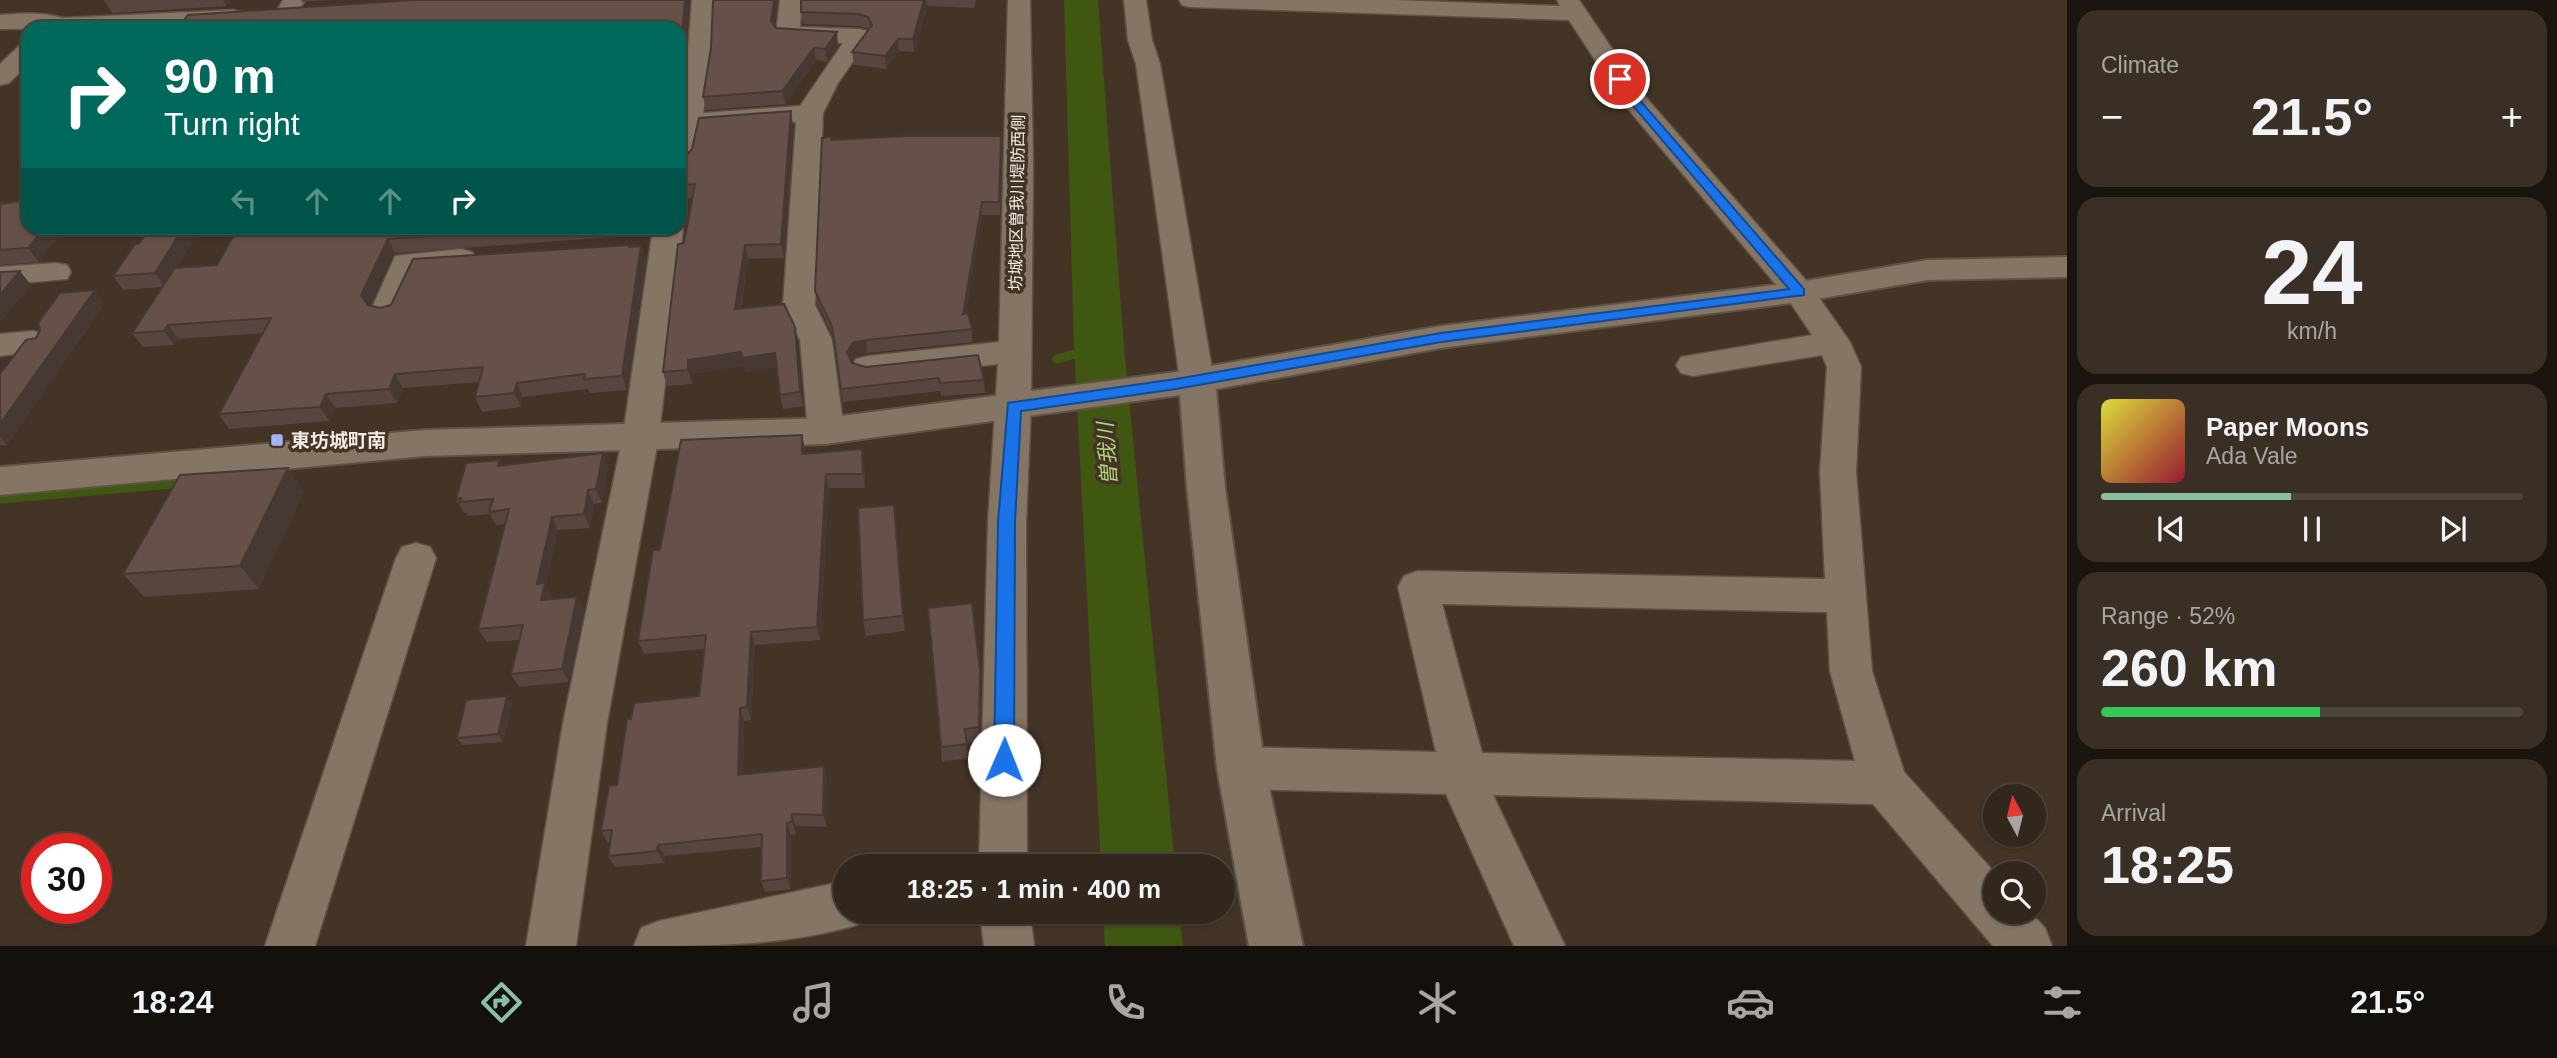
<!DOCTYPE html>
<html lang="en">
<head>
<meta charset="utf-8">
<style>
  body { margin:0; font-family:Helvetica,"Noto Sans JP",sans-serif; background:#3a2f25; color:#f1f3f6; height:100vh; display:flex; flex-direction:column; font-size:26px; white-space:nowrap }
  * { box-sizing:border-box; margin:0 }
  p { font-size:23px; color:#a8a5a3 }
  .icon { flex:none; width:38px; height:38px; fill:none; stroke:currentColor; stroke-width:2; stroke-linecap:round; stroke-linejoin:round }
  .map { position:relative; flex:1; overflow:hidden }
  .drawer { display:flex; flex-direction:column; gap:10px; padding:10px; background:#1c150f; width:490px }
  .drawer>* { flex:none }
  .banner { position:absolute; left:21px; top:21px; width:665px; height:214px; border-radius:21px; box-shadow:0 2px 5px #0004,0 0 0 2px #4d443b; background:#00695c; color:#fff; overflow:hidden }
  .needle { width:46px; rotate:353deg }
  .fabs { position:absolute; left:1983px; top:784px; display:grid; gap:14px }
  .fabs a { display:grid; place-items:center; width:63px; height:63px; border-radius:50%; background:#32271c; box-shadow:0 2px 5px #0004,0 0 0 2px #4d443b; font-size:35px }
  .speed { position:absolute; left:21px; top:833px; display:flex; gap:14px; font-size:35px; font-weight:700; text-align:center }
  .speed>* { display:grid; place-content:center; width:91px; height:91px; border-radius:50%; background:#32271c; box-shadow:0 2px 5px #0004,0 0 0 2px #4d443b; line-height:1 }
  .speed .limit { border:10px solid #d22; background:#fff; color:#111 }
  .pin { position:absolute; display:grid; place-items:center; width:60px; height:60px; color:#fff; margin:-30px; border:4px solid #fff; border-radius:50%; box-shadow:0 2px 7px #0007 }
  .me { position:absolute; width:77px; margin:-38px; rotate:1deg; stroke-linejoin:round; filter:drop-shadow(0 0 5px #0008) }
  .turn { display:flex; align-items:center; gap:24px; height:147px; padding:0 28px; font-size:32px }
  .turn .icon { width:91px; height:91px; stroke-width:2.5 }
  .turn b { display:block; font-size:49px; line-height:60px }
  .lanes { display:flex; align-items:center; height:66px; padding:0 28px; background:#0003; justify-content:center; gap:35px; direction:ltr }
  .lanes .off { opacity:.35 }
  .big { font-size:52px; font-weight:800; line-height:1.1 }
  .drawer .widget { flex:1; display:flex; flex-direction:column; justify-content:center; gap:10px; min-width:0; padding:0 24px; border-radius:21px; background:#3a2f25 }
  .drawer .dial { align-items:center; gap:0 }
  .dial b { font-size:91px; line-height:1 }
  .song { display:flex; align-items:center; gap:21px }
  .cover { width:84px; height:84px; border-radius:10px; background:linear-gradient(135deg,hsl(60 70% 55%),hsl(350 70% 35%)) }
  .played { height:7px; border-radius:4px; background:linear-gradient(90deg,#8abfa5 45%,#4d443b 45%) }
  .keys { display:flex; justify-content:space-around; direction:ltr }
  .heat { display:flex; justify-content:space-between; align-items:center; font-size:38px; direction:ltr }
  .charge { height:10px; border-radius:5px; background:linear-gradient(90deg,#34c759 52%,#4d443b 0) }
  .trip { position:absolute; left:833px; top:854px; width:402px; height:70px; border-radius:35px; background:#32271c; box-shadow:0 2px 5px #0004,0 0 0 2px #4d443b; font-weight:800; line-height:70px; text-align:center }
  .tabs { display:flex; height:112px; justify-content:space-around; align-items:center; background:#14100b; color:#a8a5a3 }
  .tabs .icon { width:49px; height:49px }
  .tabs .active { color:#8abfa5 }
  .tabs b { font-size:32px; color:#f1f3f6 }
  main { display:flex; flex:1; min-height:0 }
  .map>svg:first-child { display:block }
</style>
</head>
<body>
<main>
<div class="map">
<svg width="2067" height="946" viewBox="0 0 2067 946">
  <rect width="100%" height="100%" fill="#433426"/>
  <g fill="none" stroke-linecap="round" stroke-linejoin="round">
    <path stroke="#405712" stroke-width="9" d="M 1057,359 L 1099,347
      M 0,499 L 173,484"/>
    <path fill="#405712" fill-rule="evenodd" d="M 1064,0 L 1098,0 L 1124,347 L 1175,866 L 1101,866 L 1074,347 Z
      M 1103,912 L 1179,912 L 1183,946 L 1105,946 Z"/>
    <defs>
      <path id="street" d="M 283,0 L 305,0 L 294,19 L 278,19 L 275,14 Z
        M 692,0 L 714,0 L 711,61 L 703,113 L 800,106 L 843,43 L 780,39 L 776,34 L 780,0 L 802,0 L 800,27 L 859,29 L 867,31 L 871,36 L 838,83 L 823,113 L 815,305 L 832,340 L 844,431 L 839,440 L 826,444 L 813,440 L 808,431 L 800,340 L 783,305 L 796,122 L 700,129 L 693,161 L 689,167 L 679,169 L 679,105 L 687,61 Z
        M 1008,0 L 1030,0 L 1033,164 L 1031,406 L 1026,522 L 1027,866 L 979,866 L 988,522 L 998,364 L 868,378 L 856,375 L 851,367 L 856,359 L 868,356 L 999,342 Z
        M 1124,0 L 1146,0 L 1152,40 L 1160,64 L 1214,381 L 1209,389 L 1197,392 L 1185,389 L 1180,381 L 1136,64 L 1128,40 Z
        M 1179,0 L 1392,0 L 1560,6 L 1557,0 L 1579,0 L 1642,93 L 1810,285 L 1850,342 L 1861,367 L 1856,472 L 1872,671 L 1904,772 L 1995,873 L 1995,912 L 2030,912 L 2045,928 L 2052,946 L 1993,946 L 1873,804 L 1493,795 L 1565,946 L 1514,946 L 1446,794 L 1241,789 L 1225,783 L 1218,768 L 1225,753 L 1241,747 L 1436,752 L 1398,587 L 1404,576 L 1418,571 L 1825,579 L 1820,472 L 1827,367 L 1822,355 L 1693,376 L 1681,373 L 1676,365 L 1681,357 L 1812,335 L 1788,299 L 1623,103 L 1569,20 L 1190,7 L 1182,5 ZM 1442,604 L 1827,612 L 1830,671 L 1855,761 L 1482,753 Z
        M 233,10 L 241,12 L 245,17 L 241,22 L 146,28 L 0,29 L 0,15 C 22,13 42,12 63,18 Z
        M 28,44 L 28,64 L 9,83 L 0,85 L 0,64 L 19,46 Z
        M 679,223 L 683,228 L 659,435 L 607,723 L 576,946 L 526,946 L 563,723 L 623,435 L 653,228 L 679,228 Z
        M 461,249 L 472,252 L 476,258 L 472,264 L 418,271 L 398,317 L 387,320 L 376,317 L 371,310 L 395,256 Z
        M 56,263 L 67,265 L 71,272 L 67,279 L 0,285 L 0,267 Z
        M 33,331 L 45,334 L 49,342 L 45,350 L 0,356 L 0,334 Z
        M 416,543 L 430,547 L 436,558 L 315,946 L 265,946 L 396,558 L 402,547 Z
        M 845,881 L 845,912 L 867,912 L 863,923 C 790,946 710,946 634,946 L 641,928 L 659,921 Z
        M 980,912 L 1030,912 L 1034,946 L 984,946 Z"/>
      <path id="secondary" d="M 2067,257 L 2067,277 L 1928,280 L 1799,302 L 1441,348 L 1216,389 L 1225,488 L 1265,768 L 1303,946 L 1249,946 L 1217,768 L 1187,488 L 1180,395 L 826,444 L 425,456 L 0,495 L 0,467 L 425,430 L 826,418 L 1176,372 L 1441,326 L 1799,282 L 1928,260 Z"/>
    </defs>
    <use href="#street" stroke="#5e5245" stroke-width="3"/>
    <use href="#secondary" stroke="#5e5245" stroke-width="4"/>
    <use href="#street" fill="#857565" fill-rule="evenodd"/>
    <use href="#secondary" fill="#857565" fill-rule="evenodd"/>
  </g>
  <path fill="#584540" d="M 104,0 L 231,0 L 226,6 L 112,13 Z
    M 301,0 L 330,0 L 302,2 Z
    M 689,0 L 684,61 L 679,28 L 178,28 Z
    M 713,0 L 778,0 L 774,26 L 776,28 L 838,45 L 827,62 L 816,60 L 785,104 L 706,110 L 703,97 L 711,48 Z
    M 801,0 L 976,0 L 974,8 L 927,6 L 914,52 L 899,51 L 886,69 L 854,65 L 852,52 L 869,29 L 859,26 L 803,24 L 801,12 Z
    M 793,125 L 784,258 L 748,259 L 741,309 L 797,341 L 803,406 L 783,409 L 780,395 L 777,367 L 746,372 L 744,366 L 692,374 L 692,384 L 667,386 L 663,372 L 684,243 L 692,198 L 679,199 L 679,157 L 686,156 Z
    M 831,140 L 1001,149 L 1000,215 L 982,215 L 966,313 L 972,329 L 972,342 L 867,353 L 855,356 L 851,362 L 866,367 L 984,380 L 985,393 L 941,396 L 940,391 L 843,402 L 834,338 L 818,304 L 815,291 Z
    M 0,204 L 28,228 L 106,228 L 104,230 L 61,233 L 39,262 L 0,265 Z
    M 150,228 L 201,228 L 176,268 L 217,265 L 238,228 L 641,228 L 639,235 L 395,253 L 370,306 L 380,308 L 630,247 L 641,246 L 646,260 L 627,390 L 590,393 L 588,389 L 523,397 L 521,407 L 482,412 L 475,397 L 479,382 L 403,388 L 397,403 L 335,408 L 329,421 L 229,429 L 219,414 L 263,333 L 178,339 L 174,345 L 143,347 L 132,333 L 162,287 L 123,290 L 113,276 L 139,244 Z
    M 105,303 L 7,445 L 0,445 L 0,374 L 36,338 Z
    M 802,435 L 805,454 L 862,449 L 864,463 L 865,488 L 829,488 L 820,640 L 755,645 L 751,720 L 744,721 L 743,775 L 824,766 L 827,779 L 827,827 L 796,826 L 796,834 L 791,835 L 791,889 L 765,892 L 761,881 L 762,847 L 665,856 L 664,863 L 615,867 L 608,856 L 610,843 L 608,843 L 601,831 L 617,785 L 631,719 L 699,696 L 704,649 L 644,654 L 638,641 L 660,550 Z
    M 501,465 L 608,467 L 602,503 L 594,504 L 590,528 L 558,530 L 546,585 L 552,597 L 552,599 L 584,610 L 569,682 L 519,687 L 511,674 L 519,640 L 487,642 L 478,629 L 505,524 L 496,525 L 490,514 L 468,516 L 466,513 L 464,513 L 456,499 Z
    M 304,491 L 259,589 L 144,597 L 123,574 Z
    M 894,505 L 905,631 L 866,636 L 863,620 Z
    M 981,685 L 980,742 L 967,743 L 968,758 L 942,762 L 941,747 Z
    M 512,703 L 503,742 L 462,745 L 457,738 Z"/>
  <path fill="#473834" d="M 223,0 L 231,0 L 226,6 Z
    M 685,0 L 689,0 L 684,61 L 679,90 L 679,60 Z
    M 774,0 L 778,0 L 773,34 L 771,21 Z
    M 924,0 L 926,0 L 927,6 L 914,52 L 913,39 Z
    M 837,32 L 838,45 L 827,62 L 825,49 Z
    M 898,39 L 899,51 L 886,69 L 885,56 Z
    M 814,48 L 816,60 L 785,104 L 782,91 Z
    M 791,111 L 793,125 L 784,258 L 781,244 Z
    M 982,202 L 982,215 L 964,327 L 963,314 Z
    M 44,228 L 57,228 L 61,233 L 39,262 L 28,248 Z
    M 183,228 L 201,228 L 165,287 L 155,273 Z
    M 636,228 L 641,228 L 639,235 Z
    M 388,239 L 395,253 L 369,309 L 361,295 Z
    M 745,245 L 748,259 L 738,323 L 735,309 Z
    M 641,246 L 646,260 L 627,390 L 622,376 Z
    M 20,271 L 31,285 L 0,323 L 0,295 Z
    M 95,290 L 105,303 L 7,445 L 0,437 L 0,424 Z
    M 168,325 L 178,339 L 174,345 L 164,331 Z
    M 795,327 L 797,341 L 803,406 L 800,392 Z
    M 866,340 L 867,353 L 855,356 L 849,366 L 847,352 L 853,343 Z
    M 741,352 L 775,353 L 779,367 L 746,372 L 744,366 L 692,374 L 692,384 L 688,370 L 688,360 Z
    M 395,374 L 403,388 L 397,403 L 389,389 Z
    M 517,383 L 523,397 L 521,407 L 514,393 Z
    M 326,394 L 335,408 L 329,421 L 320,407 Z
    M 802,435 L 805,449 L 805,468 L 802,454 Z
    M 862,449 L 864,463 L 865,488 L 863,474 Z
    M 603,453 L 608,467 L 602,503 L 596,489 Z
    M 288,468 L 304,491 L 259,589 L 240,566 Z
    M 826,474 L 829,488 L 820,640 L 817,627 Z
    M 588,490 L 594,504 L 590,528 L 584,514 Z
    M 894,505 L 896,521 L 905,631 L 903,616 Z
    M 552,517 L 558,530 L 546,585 L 552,597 L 548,613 L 541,600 L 537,584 Z
    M 577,597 L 584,610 L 569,682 L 562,669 Z
    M 751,632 L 755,645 L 751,720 L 747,707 Z
    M 980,670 L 981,685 L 980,742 L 979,727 Z
    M 507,696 L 512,703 L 503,742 L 498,734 Z
    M 740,708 L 744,721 L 743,788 L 738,775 Z
    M 824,766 L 827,779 L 827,827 L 823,815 Z
    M 792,814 L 796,826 L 796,834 L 792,822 Z
    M 787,823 L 791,835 L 791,889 L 787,878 Z
    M 658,845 L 665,856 L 664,863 L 657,851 Z"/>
  <path fill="#66504a" stroke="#473834" stroke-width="2" d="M 414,0 L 685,0 L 681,48 L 679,60 L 679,28 L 644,28 L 645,26 L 617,28 L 178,28 L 188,15 Z
    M 713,0 L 774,0 L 771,21 L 776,28 L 837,32 L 825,49 L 814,48 L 782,91 L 703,97 L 711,48 Z
    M 801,0 L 924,0 L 913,39 L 898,39 L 885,56 L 852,52 L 872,25 L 868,17 L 858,14 L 801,12 Z
    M 791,111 L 781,244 L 745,245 L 735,309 L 784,304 L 795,327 L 800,392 L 780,395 L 775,353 L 742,358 L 741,352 L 688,360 L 688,370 L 663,372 L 678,244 L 684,243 L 695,184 L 679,185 L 679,157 L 686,156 L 692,149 L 699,118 Z
    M 906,136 L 1001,136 L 999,202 L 982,202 L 963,314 L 968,313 L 972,329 L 866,340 L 853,343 L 847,352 L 852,363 L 866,367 L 978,355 L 984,380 L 940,383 L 939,378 L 841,389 L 832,326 L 815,291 L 822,138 L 831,137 L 831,140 Z
    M 28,200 L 28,228 L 44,228 L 28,248 L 0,250 L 0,204 Z
    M 150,228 L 183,228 L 155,273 L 113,276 L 135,244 L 139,244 Z
    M 238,228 L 552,228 L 388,239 L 361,295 L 368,305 L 380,308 L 391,305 L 413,259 L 629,245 L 629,247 L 641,246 L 622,376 L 584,379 L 585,374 L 517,383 L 514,393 L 475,397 L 483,367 L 395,374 L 389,389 L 326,394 L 320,407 L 219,414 L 271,318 L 168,325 L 164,331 L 132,333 L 175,268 L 217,265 Z
    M 20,271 L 0,295 L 0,272 Z
    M 95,290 L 0,424 L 0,374 L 26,340 L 36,338 L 40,330 L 38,323 L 60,293 Z
    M 802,435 L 802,454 L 862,449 L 863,474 L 826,474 L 817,627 L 751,632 L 747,707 L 740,708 L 738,775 L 824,766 L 823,815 L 792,814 L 792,822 L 787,823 L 787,878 L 761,881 L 762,834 L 658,845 L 657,851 L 608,856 L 612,830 L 601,831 L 609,786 L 617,785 L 627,719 L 631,719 L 634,703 L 699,696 L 706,635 L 638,641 L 653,550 L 660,550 L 681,440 Z
    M 603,453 L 596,489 L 588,490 L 584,514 L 552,517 L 537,584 L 545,583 L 541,600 L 577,597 L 562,669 L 511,674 L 523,625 L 478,629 L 509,509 L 489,512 L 493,499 L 460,502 L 461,498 L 456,499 L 466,463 L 499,460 L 498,466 Z
    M 288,468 L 240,566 L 123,574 L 180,475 Z
    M 894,505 L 903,616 L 863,620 L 858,508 Z
    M 972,603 L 980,670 L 979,727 L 965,729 L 967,744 L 941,747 L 928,608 Z
    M 507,696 L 498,734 L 457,738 L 466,700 Z"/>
  <path fill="#1a73e8" stroke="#114b97" stroke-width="2" d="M 1620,76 L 1624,77 L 1636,96 L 1804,289 L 1804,295 L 1441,342 L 1176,389 L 1021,411 L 1015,522 L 1014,760 L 1011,767 L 1004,769 L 997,767 L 994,760 L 998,522 L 1008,403 L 1176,379 L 1441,333 L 1789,289 L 1628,100 L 1614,79 Z"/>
  <rect fill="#a4b2fc" stroke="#433426" stroke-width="2.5" x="270" y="433" width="14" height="14" rx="3.5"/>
  <g text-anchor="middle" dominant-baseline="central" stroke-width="7" stroke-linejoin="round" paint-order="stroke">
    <g font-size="16" fill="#f4ebe2" stroke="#433426">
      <text transform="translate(1017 203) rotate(-89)">坊城地区曽我川堤防西側</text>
    </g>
    <g font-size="19" font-weight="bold" fill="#f4ebe2" stroke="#433426" text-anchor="start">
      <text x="291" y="440">東坊城町南</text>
    </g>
    <g font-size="21" font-style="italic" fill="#afd477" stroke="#433426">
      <text transform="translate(1107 454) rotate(-94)">曽我川</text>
    </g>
  </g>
</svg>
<div class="fabs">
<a><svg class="needle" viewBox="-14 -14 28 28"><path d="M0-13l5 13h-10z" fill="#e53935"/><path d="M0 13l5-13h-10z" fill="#a8a5a3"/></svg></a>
<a><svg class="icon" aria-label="search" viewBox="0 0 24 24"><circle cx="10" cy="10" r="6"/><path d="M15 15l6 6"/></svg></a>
</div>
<div class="speed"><div class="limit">30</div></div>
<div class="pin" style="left:1620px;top:79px;background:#d93025"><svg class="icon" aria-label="arrive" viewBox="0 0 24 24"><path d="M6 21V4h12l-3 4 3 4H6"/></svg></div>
<svg class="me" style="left:1004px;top:760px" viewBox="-20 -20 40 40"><circle r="19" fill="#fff"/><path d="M0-13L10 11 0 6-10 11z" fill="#1a73e8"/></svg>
<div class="trip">18:25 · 1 min · 400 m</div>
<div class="banner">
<div class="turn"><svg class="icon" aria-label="right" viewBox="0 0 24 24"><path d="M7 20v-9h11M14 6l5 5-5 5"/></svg><div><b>90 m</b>Turn right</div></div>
<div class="lanes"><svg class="icon off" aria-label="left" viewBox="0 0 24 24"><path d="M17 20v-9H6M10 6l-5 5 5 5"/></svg><svg class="icon off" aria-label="ahead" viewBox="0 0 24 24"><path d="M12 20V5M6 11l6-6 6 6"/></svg><svg class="icon off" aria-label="ahead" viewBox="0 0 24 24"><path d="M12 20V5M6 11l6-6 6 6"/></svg><svg class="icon" aria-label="right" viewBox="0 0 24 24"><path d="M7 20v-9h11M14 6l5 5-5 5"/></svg></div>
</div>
</div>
<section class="drawer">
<div class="widget"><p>Climate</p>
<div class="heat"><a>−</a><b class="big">21.5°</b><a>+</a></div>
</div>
<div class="widget dial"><b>24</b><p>km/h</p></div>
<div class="widget">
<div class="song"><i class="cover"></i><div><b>Paper Moons</b><p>Ada Vale</p></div></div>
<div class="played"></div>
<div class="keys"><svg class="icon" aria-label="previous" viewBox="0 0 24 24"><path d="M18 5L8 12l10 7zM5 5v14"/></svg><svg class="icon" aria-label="pause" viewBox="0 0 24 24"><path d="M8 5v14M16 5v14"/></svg><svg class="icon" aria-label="next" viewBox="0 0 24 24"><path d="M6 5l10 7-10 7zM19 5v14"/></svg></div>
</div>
<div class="widget"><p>Range · 52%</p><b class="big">260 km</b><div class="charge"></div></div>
<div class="widget"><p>Arrival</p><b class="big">18:25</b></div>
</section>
</main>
<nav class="tabs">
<b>18:24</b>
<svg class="icon active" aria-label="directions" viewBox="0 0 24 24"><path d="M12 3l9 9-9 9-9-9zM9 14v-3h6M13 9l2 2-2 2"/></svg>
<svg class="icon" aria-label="music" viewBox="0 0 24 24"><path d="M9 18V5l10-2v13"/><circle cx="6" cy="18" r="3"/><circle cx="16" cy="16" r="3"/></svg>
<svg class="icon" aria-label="phone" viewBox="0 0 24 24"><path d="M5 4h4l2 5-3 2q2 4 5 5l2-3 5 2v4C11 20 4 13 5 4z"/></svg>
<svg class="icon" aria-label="climate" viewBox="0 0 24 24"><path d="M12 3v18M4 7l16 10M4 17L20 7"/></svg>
<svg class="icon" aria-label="car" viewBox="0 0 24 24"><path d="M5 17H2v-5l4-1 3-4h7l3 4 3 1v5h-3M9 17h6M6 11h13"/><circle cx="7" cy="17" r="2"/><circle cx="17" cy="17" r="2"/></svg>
<svg class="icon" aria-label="filters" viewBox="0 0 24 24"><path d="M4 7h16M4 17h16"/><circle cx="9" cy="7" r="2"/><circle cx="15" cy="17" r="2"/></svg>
<b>21.5°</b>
</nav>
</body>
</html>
